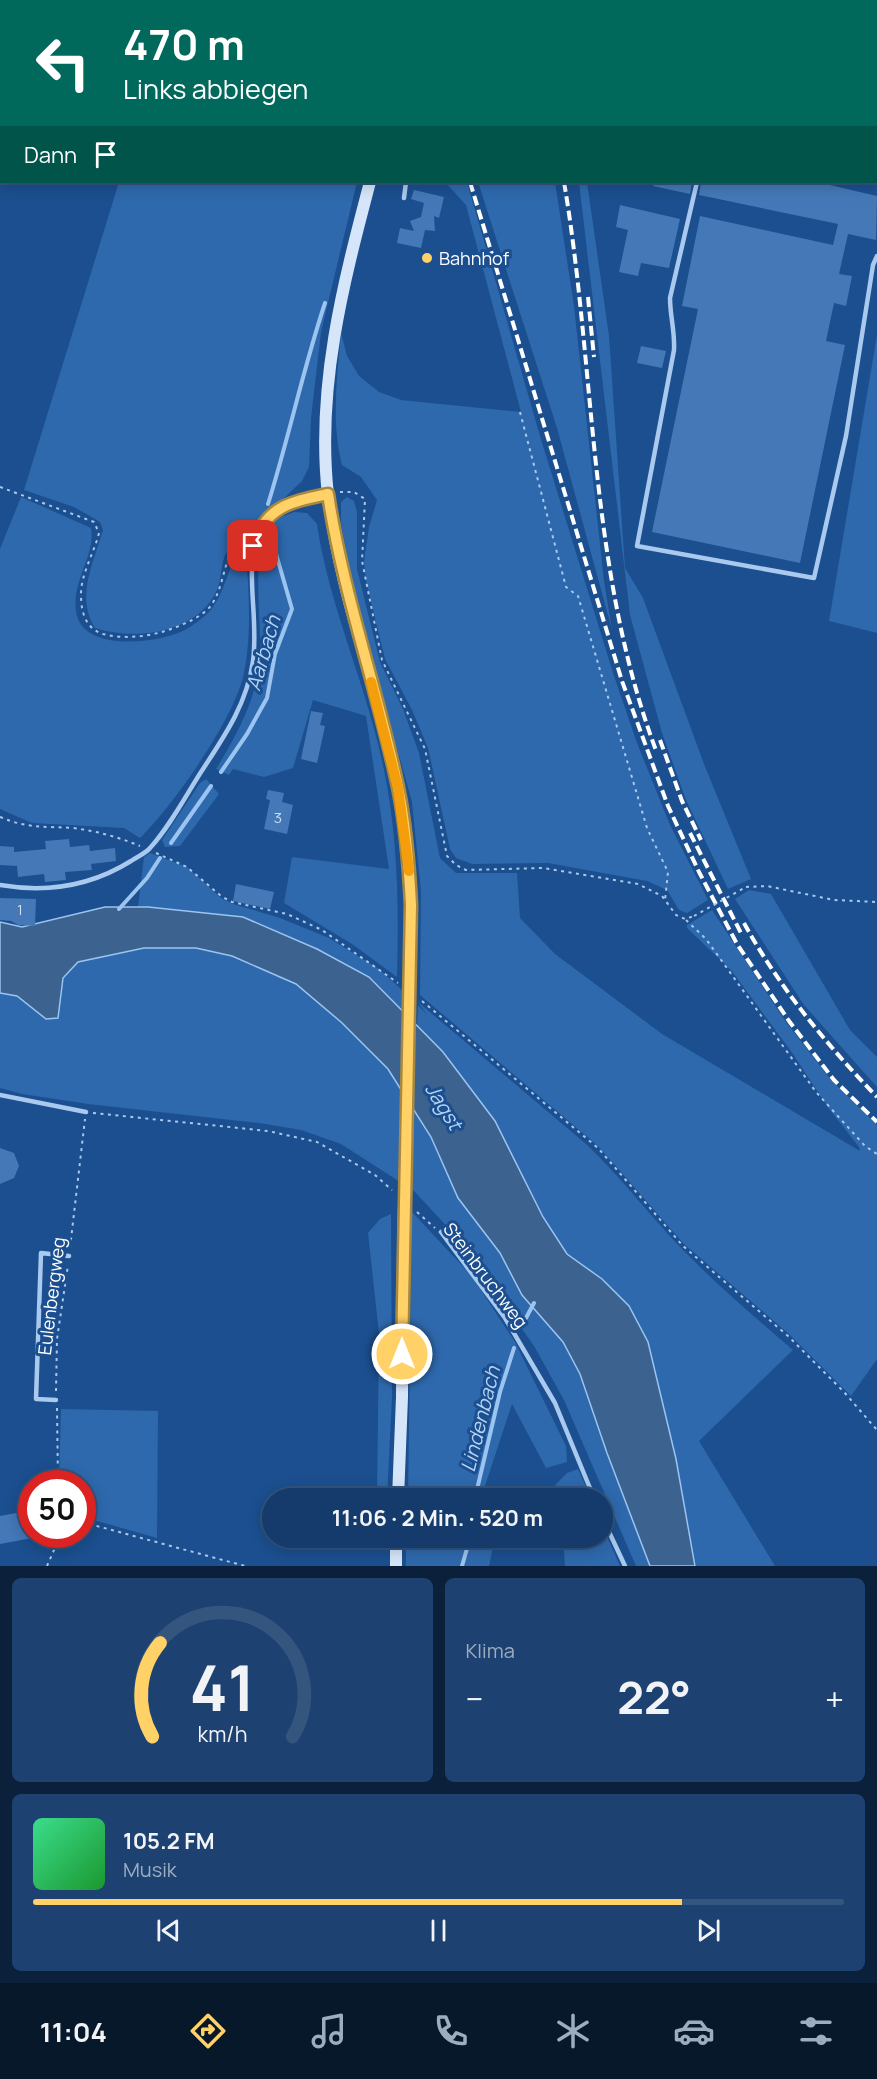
<!DOCTYPE html>
<html lang="de">
<head>
<meta charset="utf-8">
<style>
  body { margin:0; font-family:Manrope,sans-serif; background:#1d4271; color:#f1f3f6; height:100vh; display:flex; flex-direction:column; font-size:22px; white-space:nowrap }
  * { box-sizing:border-box; margin:0 }
  p { font-size:20px; color:#9dadc1 }
  .icon { flex:none; width:33px; height:33px; fill:none; stroke:currentColor; stroke-width:2; stroke-linecap:round; stroke-linejoin:round }
  .map { position:relative; height:1566px; overflow:hidden }
  .panel { display:flex; flex-direction:column; gap:12px; padding:12px; background:#0b203b; flex:1 }
  .panel>* { flex:none }
  .top-card { position:absolute; left:0px; top:0px; width:878px; height:183px; box-shadow:0 3px 15px #0003,0 0 0 2px #33557e; background:#00695c; color:#fff; overflow:hidden }
  .speed { position:absolute; left:18px; top:1470px; display:flex; gap:12px; font-size:30px; font-weight:700; text-align:center }
  .speed>* { display:grid; place-content:center; width:78px; height:78px; border-radius:50%; background:#143b6b; box-shadow:0 3px 15px #0003,0 0 0 2px #33557e; line-height:1 }
  .speed .limit { border:9px solid #d22; background:#fff; color:#111 }
  .pin { position:absolute; display:grid; place-items:center; width:51px; height:51px; color:#fff; margin:-26px; border-radius:12px; box-shadow:0 3px 9px #0006 }
  .me { position:absolute; width:66px; margin:-33px; rotate:0deg; stroke-linejoin:round; filter:drop-shadow(0 0 4px #0008) }
  .turn { display:flex; align-items:center; gap:21px; height:126px; padding:0 24px; font-size:27px }
  .turn .icon { width:78px; height:78px; stroke-width:2.5 }
  .turn b { display:block; font-size:42px; line-height:51px }
  .then { display:flex; align-items:center; height:57px; padding:0 24px; background:#0003; gap:12px; font-size:22px }
  .big { font-size:45px; font-weight:700; line-height:1.1 }
  .panel .tile { flex:1; display:flex; flex-direction:column; justify-content:center; gap:9px; min-width:0; padding:0 21px; border-radius:9px; background:#1d4271 }
  .panel .dial { align-items:center; gap:0 }
  .dial svg { height:156px; overflow:visible; fill:none; stroke:#33557e; stroke-width:7; stroke-linecap:round; text-anchor:middle }
  .dial text { fill:#f1f3f6; stroke:none }
  .song { display:flex; align-items:center; gap:18px }
  .cover { width:72px; height:72px; border-radius:9px; background:linear-gradient(135deg,hsl(150 70% 55%),hsl(130 70% 35%)) }
  .played { height:6px; border-radius:3px; background:linear-gradient(90deg,#ffd166 80%,#33557e 80%) }
  .keys { display:flex; justify-content:space-around; direction:ltr }
  .heat { display:flex; justify-content:space-between; align-items:center; font-size:33px; direction:ltr }
  .panel .tiles { flex:1; display:grid; gap:12px; grid-template-columns:1fr 1fr }
  .tile:last-child { grid-column:span 2 }
  .trip { position:absolute; left:262px; top:1488px; width:351px; height:60px; border-radius:30px; background:#143b6b; box-shadow:0 3px 15px #0003,0 0 0 2px #33557e; font-weight:700; line-height:60px; text-align:center }
  .tabs { display:flex; height:96px; justify-content:space-around; align-items:center; background:#08182b; color:#9dadc1 }
  .tabs .icon { width:42px; height:42px }
  .tabs .selected { color:#ffd166 }
  .tabs b { font-size:27px; color:#f1f3f6 }
  .map>svg:first-child { display:block }
</style>
</head>
<body>
<div class="map">
<svg width="877" height="1566" viewBox="0 0 877 1566">
  <rect width="100%" height="100%" fill="#1b4f8f"/>
  <path fill="#2e69ad" d="M 0,0 L 372,0 L 373,1 L 2,2 L 1,68 Z
    M 119,182 L 357,182 L 321,332 L 311,418 L 309,467 L 302,481 L 280,502 L 267,509 L 249,532 L 239,534 C 234,542 227,550 224,558 C 221,568 221,580 217,590 C 197,634 135,641 95,628 C 75,597 94,562 103,530 L 100,522 L 74,507 L 24,490 Z
    M 445,182 L 467,182 L 540,436 L 614,676 L 637,743 L 670,825 L 708,900 L 687,913 L 679,910 L 667,890 L 647,881 L 548,863 L 472,864 L 456,858 L 450,849 L 428,748 L 412,710 L 385,659 L 366,581 L 364,562 L 369,527 L 377,500 L 361,477 L 342,465 C 331,422 337,377 341,333 L 347,356 L 359,376 L 379,392 L 401,400 L 521,412 L 466,205 Z
    M 478,182 L 555,182 L 574,306 L 604,581 L 612,630 L 557,428 Z
    M 579,182 L 587,182 L 609,336 L 625,568 L 643,598 L 704,764 L 751,879 L 728,889 L 686,800 L 662,733 L 630,615 Z
    M 877,335 L 877,633 L 829,621 Z
    M 21,497 L 91,528 C 96,557 69,583 77,616 C 87,652 157,643 183,631 C 191,627 203,618 209,612 C 223,597 231,564 238,545 L 245,545 C 249,584 252,635 244,673 C 235,718 173,806 140,838 L 124,828 L 32,823 L 0,809 L 0,549 Z
    M 347,497 L 354,501 L 357,512 L 357,569 L 380,662 L 403,709 L 419,753 L 440,858 L 456,873 L 517,873 L 520,918 L 555,954 L 662,1034 L 860,1151 L 859,1147 L 827,1106 L 793,1054 L 731,970 L 687,928 L 687,925 L 712,910 L 786,1022 L 831,1080 L 877,1125 L 877,1359 L 851,1396 L 789,1334 L 684,1244 L 598,1146 L 420,995 L 421,892 L 412,802 L 354,593 L 341,523 L 341,502 Z
    M 294,512 L 307,513 L 317,524 C 329,607 366,683 383,765 C 398,835 399,906 397,977 L 352,944 L 284,903 L 292,857 L 389,869 L 366,716 L 313,700 L 293,768 L 264,777 L 233,769 L 229,775 L 216,769 C 235,738 254,704 259,667 C 265,629 245,545 277,520 C 281,516 288,515 294,512 Z
    M 206,779 L 219,794 L 180,846 L 165,847 L 162,840 L 200,783 Z
    M 150,853 L 187,867 L 221,898 L 233,904 L 280,918 L 329,938 L 379,969 L 402,990 L 402,1011 L 369,977 L 317,949 L 243,917 L 138,907 L 144,857 Z
    M 749,890 L 771,894 L 850,1030 L 877,1057 L 877,1087 L 804,1005 L 735,899 Z
    M 144,948 L 196,948 L 232,956 L 296,984 L 341,1022 L 388,1069 L 431,1137 L 458,1198 L 500,1254 L 522,1295 L 563,1342 L 580,1374 L 607,1453 L 650,1566 L 636,1566 L 564,1400 L 534,1346 L 508,1309 L 480,1262 L 414,1191 L 341,1144 L 301,1130 L 259,1123 L 88,1104 L 22,1094 L 0,1088 L 0,993 L 17,996 L 57,1018 L 63,978 L 78,962 Z
    M 418,1002 L 586,1144 C 621,1177 650,1216 683,1250 C 718,1286 756,1318 793,1350 L 699,1441 L 775,1566 L 696,1566 L 676,1459 L 648,1342 L 629,1306 L 602,1279 L 567,1254 L 543,1217 L 495,1121 L 443,1052 L 417,1026 L 418,1005 L 427,1015 Z
    M 412,1212 L 471,1275 L 515,1342 L 566,1446 L 567,1462 L 546,1468 L 512,1404 L 481,1498 L 408,1498 Z
    M 391,1214 L 392,1397 L 387,1498 L 377,1498 L 379,1334 L 368,1233 L 380,1219 Z
    M 61,1409 L 158,1411 L 157,1538 L 83,1517 L 82,1484 L 59,1483 Z
    M 578,1469 L 591,1498 L 557,1498 L 555,1485 L 567,1473 Z
    M 603,1527 L 620,1566 L 565,1566 L 563,1538 L 603,1538 Z
    M 406,1538 L 495,1538 L 489,1566 L 406,1566 Z"/>
  <path fill="#3c6290" stroke="#9cc4f0" stroke-width="1.5" d="M 105,907 L 148,907 L 243,917 L 317,949 L 369,977 L 443,1052 L 495,1121 L 543,1217 L 567,1254 L 602,1279 L 629,1306 L 648,1342 L 676,1459 L 695,1566 L 650,1566 L 607,1453 L 580,1374 L 563,1342 L 522,1295 L 500,1253 L 458,1198 L 431,1137 L 388,1069 L 341,1022 L 296,984 L 232,956 L 196,948 L 144,948 L 78,962 L 63,978 L 58,1018 L 46,1019 L 17,996 L 0,993 L 0,922 L 22,927 Z"/>
  <g fill="none" stroke-linecap="round" stroke-linejoin="round">
    <path stroke="#9cc4f0" stroke-width="4" d="M 394,0 L 395,2
      M 268,504 C 289,437 303,369 325,303
      M 221,772 L 247,734 L 267,698 L 275,654 L 292,609 L 270,533
      M 171,843 L 211,786
      M 119,909 L 147,878 L 160,858
      M 526,1318 L 534,1303
      M 475,1498 L 500,1392 L 514,1348
      M 462,1566 L 470,1538"/>
  </g>
  <path fill="#4478b7" d="M 654,182 L 692,182 L 690,194 L 653,186 Z
    M 701,182 L 817,182 L 877,196 L 876,240 L 848,234 L 839,274 L 852,276 L 846,306 L 834,303 L 826,341 L 845,345 L 800,563 L 652,532 L 698,309 L 682,306 L 700,216 L 833,245 L 838,224 L 699,195 Z
    M 414,190 L 444,197 L 439,218 L 434,216 L 435,231 L 425,230 L 421,248 L 397,243 L 400,228 L 414,231 L 410,221 L 421,217 L 424,203 L 411,199 Z
    M 620,205 L 680,219 L 669,268 L 641,263 L 638,276 L 619,272 L 628,230 L 616,227 Z
    M 641,346 L 666,351 L 662,368 L 637,363 Z
    M 311,711 L 323,713 L 320,725 L 325,726 L 317,763 L 301,759 Z
    M 268,790 L 284,793 L 282,802 L 293,805 L 287,834 L 264,829 L 270,800 L 266,799 Z
    M 69,839 L 70,847 L 89,845 L 90,851 L 115,848 L 116,861 L 91,864 L 92,870 L 65,872 L 66,880 L 45,882 L 44,874 L 18,877 L 17,866 L 0,865 L 0,846 L 14,847 L 14,852 L 46,849 L 45,841 Z
    M 236,884 L 274,892 L 270,909 L 233,901 Z
    M 0,898 L 36,899 L 35,926 L 18,925 L 11,921 L 0,920 Z
    M 0,1148 L 14,1153 L 19,1166 L 14,1178 L 0,1184 Z
    M 32,1510 L 32,1538 L 0,1544 L 0,1516 Z"/>
  <g fill="none" stroke-linecap="round" stroke-linejoin="round">
    <path stroke="#a9c9ee" stroke-width="2" stroke-dasharray="3 4.5" stroke-linecap="butt" d="M 0,75 L 2,76
      M 520,412 L 566,587 L 578,596 L 647,828 L 668,872 L 665,900
      M 0,487 L 94,522 L 99,533 C 94,553 81,574 81,594 C 81,612 85,628 103,634 C 122,639 144,637 162,632 C 178,627 194,621 207,610 C 228,590 221,542 250,533
      M 340,492 L 354,492 L 365,499 L 362,561 L 382,660 L 425,749 L 447,856 L 456,865 L 466,870 L 543,868 L 638,884 L 662,896 L 676,915 L 685,919 L 694,916
      M 0,817 C 29,829 43,826 73,828 C 97,831 118,837 140,846
      M 156,853 L 187,867 L 221,896 L 232,902 L 287,914 L 322,930 L 398,983
      M 746,887 L 767,886 L 834,900 L 877,902
      M 686,920 L 706,939 L 816,1092 L 865,1146 L 877,1154
      M 422,1001 L 598,1148 L 683,1246 L 788,1336 L 844,1392 L 877,1430
      M 93,1113 L 268,1131 L 317,1142 L 375,1175 L 392,1190
      M 417,1212 L 435,1228
      M 70,1248 L 85,1119
      M 56,1391 L 57,1339 L 68,1265
      M 57,1408 L 58,1484
      M 82,1522 L 245,1566
      M 47,1566 L 54,1550 L 57,1534"/>
    <path stroke="#a9c9ee" stroke-width="4.5" d="M 876,68 L 877,68
      M 697,182 L 670,298 C 670,316 675,331 674,350 L 637,546 L 814,578 L 846,436 L 873,265 L 877,256
      M 404,198 L 406,182
      M 0,885 C 47,893 91,886 131,861 C 137,857 146,853 150,848 C 170,826 185,797 201,772 C 224,737 247,704 253,661 C 259,617 244,572 258,530
      M 0,1095 L 86,1112
      M 441,1232 L 505,1318 L 555,1403 L 594,1498
      M 56,1400 L 36,1399 L 41,1253 L 69,1256
      M 603,1519 L 625,1566"/>
    <path stroke="#a9c9ee" stroke-width="6" d="M 258,530 C 283,501 293,501 328,494"/>
    <path stroke="#d6e6fa" stroke-width="12" d="M 383,0 L 383,2
      M 370,182 C 343,284 316,388 328,495 C 340,595 378,689 398,787 C 411,847 411,907 410,968
      M 398,1498 L 402,1397 L 403,1245
      M 396,1566 L 396,1538"/>
    <path stroke="#fff" stroke-width="4" stroke-dasharray="10 4.5" stroke-linecap="butt" d="M 411,0 L 411,2
      M 525,0 L 526,2
      M 470,182 L 622,681 L 668,806 L 699,872 L 737,944 L 789,1021 L 834,1080 L 877,1122
      M 564,182 C 596,371 588,571 657,753
      M 588,297 L 594,357
      M 660,740 L 682,801 L 701,840
      M 690,833 L 742,935
      M 744,923 C 779,987 826,1044 877,1097"/>
    <path stroke="#a9c9ee" stroke-width="2" stroke-dasharray="3 4.5" stroke-linecap="butt" d="M 694,916 L 746,887"/>
    <path stroke="#d6e6fa" stroke-width="12" d="M 403,1245 L 410,968"/>
  </g>
  <g fill="none" stroke-linecap="round" stroke-linejoin="round">
    <defs>
      <path id="route" d="M 253,546 C 266,506 290,502 328,494 C 343,593 377,688 398,787 C 406,826 409,865 411,905 L 402,1354"/>
    </defs>
    <use href="#route" stroke="#a68842" stroke-width="15"/>
    <use href="#route" stroke="#ffd166" stroke-width="10"/>
    <path stroke="#f59e0b" stroke-width="10" d="M 371,682 L 398,788 L 409,871"/>
  </g>
  <circle fill="#ffd166" stroke="#1b4f8f" stroke-width="2" cx="427" cy="258" r="6"/>
  <g text-anchor="middle" dominant-baseline="central" stroke-width="6" stroke-linejoin="round" paint-order="stroke">
    <g font-size="15" fill="#d0dded">
      <text x="278" y="817">3</text>
      <text x="20" y="909">1</text>
    </g>
    <g font-size="18" fill="#fff" stroke="#1b4f8f" text-anchor="start">
      <text x="439" y="258">Bahnhof</text>
    </g>
    <g font-size="18" fill="#fff" stroke="#1b4f8f">
      <text transform="translate(486 1275) rotate(53)">Steinbruchweg</text>
      <text transform="translate(51 1296) rotate(-83)">Eulenbergweg</text>
    </g>
    <g font-size="20" font-style="italic" fill="#b5d3f5" stroke="#1b4f8f">
      <text transform="translate(263 653) rotate(-74)">Aarbach</text>
      <text transform="translate(444 1106) rotate(58)">Jagst</text>
      <text transform="translate(480 1419) rotate(-76)">Lindenbach</text>
    </g>
  </g>
</svg>
<div class="speed"><div class="limit">50</div></div>
<div class="pin" style="left:253px;top:546px;background:#d93025"><svg class="icon" aria-label="arrive" viewBox="0 0 24 24"><path d="M6 21V4h12l-3 4 3 4H6"/></svg></div>
<svg class="me" style="left:402px;top:1354px" viewBox="-20 -20 40 40"><circle r="17" fill="#ffd166" stroke="#fff" stroke-width="3"/><path d="M0-11L8 9 0 5-8 9z" fill="#fff"/></svg>
<div class="trip">11:06 · 2 Min. · 520 m</div>
<div class="top-card">
<div class="turn"><svg class="icon" aria-label="left" viewBox="0 0 24 24"><path d="M17 20v-9H6M10 6l-5 5 5 5"/></svg><div><b>470 m</b>Links abbiegen</div></div>
<div class="then">Dann<svg class="icon" aria-label="arrive" viewBox="0 0 24 24"><path d="M6 21V4h12l-3 4 3 4H6"/></svg></div>
</div>
</div>
<section class="panel">
<div class="tiles">
<div class="tile dial"><svg viewBox="0 0 100 80">
<path d="M14 69A42 42 0 1 1 86 69"/>
<path d="M14 69A42 42 0 0 1 18 21" stroke="#ffd166"/>
<text x="50" y="56" font-size="32" font-weight="700">41</text>
<text x="50" y="72" font-size="11">km/h</text>
</svg></div>
<div class="tile"><p>Klima</p>
<div class="heat"><a>−</a><b class="big">22°</b><a>+</a></div>
</div>
<div class="tile">
<div class="song"><i class="cover"></i><div><b>105.2 FM</b><p>Musik</p></div></div>
<div class="played"></div>
<div class="keys"><svg class="icon" aria-label="previous" viewBox="0 0 24 24"><path d="M18 5L8 12l10 7zM5 5v14"/></svg><svg class="icon" aria-label="pause" viewBox="0 0 24 24"><path d="M8 5v14M16 5v14"/></svg><svg class="icon" aria-label="next" viewBox="0 0 24 24"><path d="M6 5l10 7-10 7zM19 5v14"/></svg></div>
</div>
</div>
</section>
<nav class="tabs">
<b>11:04</b>
<svg class="icon selected" aria-label="directions" viewBox="0 0 24 24"><path d="M12 3l9 9-9 9-9-9zM9 14v-3h6M13 9l2 2-2 2"/></svg>
<svg class="icon" aria-label="music" viewBox="0 0 24 24"><path d="M9 18V5l10-2v13"/><circle cx="6" cy="18" r="3"/><circle cx="16" cy="16" r="3"/></svg>
<svg class="icon" aria-label="phone" viewBox="0 0 24 24"><path d="M5 4h4l2 5-3 2q2 4 5 5l2-3 5 2v4C11 20 4 13 5 4z"/></svg>
<svg class="icon" aria-label="climate" viewBox="0 0 24 24"><path d="M12 3v18M4 7l16 10M4 17L20 7"/></svg>
<svg class="icon" aria-label="car" viewBox="0 0 24 24"><path d="M5 17H2v-5l4-1 3-4h7l3 4 3 1v5h-3M9 17h6M6 11h13"/><circle cx="7" cy="17" r="2"/><circle cx="17" cy="17" r="2"/></svg>
<svg class="icon" aria-label="filters" viewBox="0 0 24 24"><path d="M4 7h16M4 17h16"/><circle cx="9" cy="7" r="2"/><circle cx="15" cy="17" r="2"/></svg>
</nav>
</body>
</html>
